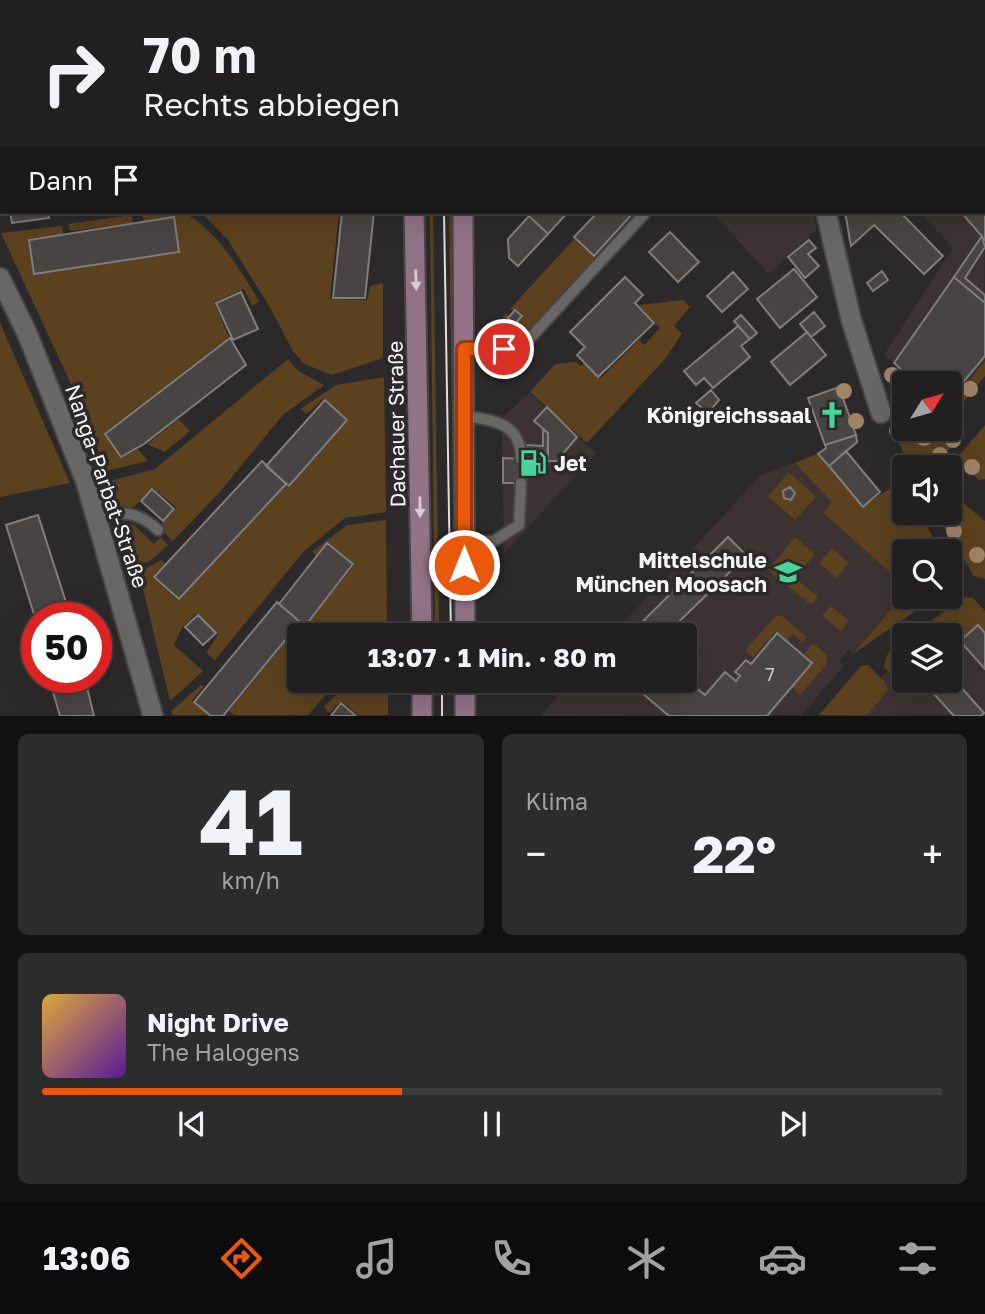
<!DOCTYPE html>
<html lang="de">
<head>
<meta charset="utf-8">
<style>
  body { margin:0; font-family:"Golos Text",sans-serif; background:#2d2c2d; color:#f1f3f6; height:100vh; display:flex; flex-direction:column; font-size:26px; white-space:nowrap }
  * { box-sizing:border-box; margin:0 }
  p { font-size:23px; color:#a2a2a5 }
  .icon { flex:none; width:38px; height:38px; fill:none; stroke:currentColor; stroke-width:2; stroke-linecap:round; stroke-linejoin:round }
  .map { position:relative; height:716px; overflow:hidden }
  .sheet { display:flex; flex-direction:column; gap:18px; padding:18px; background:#121112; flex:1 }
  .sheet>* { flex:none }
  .hud { position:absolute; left:0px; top:0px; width:985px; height:214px; box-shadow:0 7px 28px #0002,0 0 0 2px #3e3d3e; background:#211f20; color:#f1f3f6; overflow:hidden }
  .needle { width:46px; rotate:53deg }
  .controls { position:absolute; left:892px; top:371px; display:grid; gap:14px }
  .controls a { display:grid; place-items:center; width:70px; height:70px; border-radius:7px; background:#211f20; box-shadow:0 7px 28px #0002,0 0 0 2px #3e3d3e; font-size:35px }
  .speed { position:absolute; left:21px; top:602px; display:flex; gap:14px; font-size:35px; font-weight:700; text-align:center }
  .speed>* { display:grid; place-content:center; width:91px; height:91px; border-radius:50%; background:#211f20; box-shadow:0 7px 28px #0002,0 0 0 2px #3e3d3e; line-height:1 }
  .speed .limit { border:10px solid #d22; background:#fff; color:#111 }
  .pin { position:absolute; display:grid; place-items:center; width:60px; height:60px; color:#fff; margin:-30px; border:4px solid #fff; border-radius:50%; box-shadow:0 2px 7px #0007 }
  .me { position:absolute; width:77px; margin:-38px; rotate:0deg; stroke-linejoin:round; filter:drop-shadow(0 0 5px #0008) }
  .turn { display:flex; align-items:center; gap:24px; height:147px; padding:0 28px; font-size:32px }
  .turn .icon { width:91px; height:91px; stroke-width:2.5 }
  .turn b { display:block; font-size:49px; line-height:60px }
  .then { display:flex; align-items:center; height:66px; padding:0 28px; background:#0003; gap:14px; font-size:26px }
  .big { font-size:52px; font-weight:700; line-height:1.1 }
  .sheet .card { flex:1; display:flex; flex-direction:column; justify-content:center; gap:10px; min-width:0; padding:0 24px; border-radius:10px; background:#2d2c2d }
  .sheet .dial { align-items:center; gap:0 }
  .dial b { font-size:91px; line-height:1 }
  .song { display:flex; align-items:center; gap:21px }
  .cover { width:84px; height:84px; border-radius:10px; background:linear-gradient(135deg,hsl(40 70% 55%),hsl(270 70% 35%)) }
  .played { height:7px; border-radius:4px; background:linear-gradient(90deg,#ea580c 40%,#3e3d3e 40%) }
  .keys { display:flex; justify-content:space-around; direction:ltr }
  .heat { display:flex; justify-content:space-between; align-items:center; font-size:38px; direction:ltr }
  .sheet .tiles { flex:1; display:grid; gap:18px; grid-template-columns:1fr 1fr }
  .card:last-child { grid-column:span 2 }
  .trip { position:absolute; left:287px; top:623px; width:410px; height:70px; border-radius:7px; background:#211f20; box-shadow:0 7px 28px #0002,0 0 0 2px #3e3d3e; font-weight:700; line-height:70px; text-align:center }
  .tab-bar { display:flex; height:112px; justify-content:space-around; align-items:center; background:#0d0c0d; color:#a2a2a5 }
  .tab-bar .icon { width:49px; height:49px }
  .tab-bar .on { color:#ea580c }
  .tab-bar b { font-size:32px; color:#f1f3f6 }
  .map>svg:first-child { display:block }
</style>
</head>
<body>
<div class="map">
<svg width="985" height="716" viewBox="0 0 985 716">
  <rect width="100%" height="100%" fill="#2c292a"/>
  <path fill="#3c3233" d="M 984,110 L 985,361 L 950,404 L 950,383 L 905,383 L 905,388 L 895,381 L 903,371 L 884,355 L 953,248 L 920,212 L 984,212 Z
    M 712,212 L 812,212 L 817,230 L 768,274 Z
    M 529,393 L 596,453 L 504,554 L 502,418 Z
    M 818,454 L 862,507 L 880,492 L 905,513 L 905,593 L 853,654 L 848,650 L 839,661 L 844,666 L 801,715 L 540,716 L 571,681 L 684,681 L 684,635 L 612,635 L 761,475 Z
    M 969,609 L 985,633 L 985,715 L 848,716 L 894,663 L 905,655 L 905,681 L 950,681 L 950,635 Z"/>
  <path fill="#5b411e" d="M 183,212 C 220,233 237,266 259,301 L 252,306 L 244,289 L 214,302 L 229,337 L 104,433 L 121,458 L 138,449 L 148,461 L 106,471 L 83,410 L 1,233 L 62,226 L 63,234 L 28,239 L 34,275 L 180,253 L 174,216 L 144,221 L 142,214 Z
    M 201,212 L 339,212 L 330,299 L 367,300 L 370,286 L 383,283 L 383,358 L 332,375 L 304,364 L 293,351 L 268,304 L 228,240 Z
    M 430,212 L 433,212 L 439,635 L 435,635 Z
    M 449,212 L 453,212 L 458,635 L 455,635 Z
    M 132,215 L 133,223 L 70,231 L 68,224 Z
    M 574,239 L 595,258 L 520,339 L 512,345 L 503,344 L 503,317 L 506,313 L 515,324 L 522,315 L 510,309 Z
    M 683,300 L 690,307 L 674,326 L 682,333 L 665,359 L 587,443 L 530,392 L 555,364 L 576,362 L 581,366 L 584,363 L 600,379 L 639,340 L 644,345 L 660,328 L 639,305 Z
    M 0,323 L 70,483 L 0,497 Z
    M 288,359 L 297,370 L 324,385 L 283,415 L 218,494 L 173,541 L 159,527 L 177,508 L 152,487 L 134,507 L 118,507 L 110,481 L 155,469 Z
    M 985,361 L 985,376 L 950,418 L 950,404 Z
    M 384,377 L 386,512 L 345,518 L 304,551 L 215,660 L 206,653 L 218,635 L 196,613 L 182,628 L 174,645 L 203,671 L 170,701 L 139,572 L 162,560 L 165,563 L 152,577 L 179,601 L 285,486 L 289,488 L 348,420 L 324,398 L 307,414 L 300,409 L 336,385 Z
    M 179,419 L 190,431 L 165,452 L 147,444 Z
    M 905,425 L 905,429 L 949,429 L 958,439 L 934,467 L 911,467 L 892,429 Z
    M 985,425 L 985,479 L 979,480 L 958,461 L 958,457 Z
    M 818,454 L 863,507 L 902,480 L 905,513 L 920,513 L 940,551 L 905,551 L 890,572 L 823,513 L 832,502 L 795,463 Z
    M 789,472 L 816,497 L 795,520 L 768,496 Z
    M 950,492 L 985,521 L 985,579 L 974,576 L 935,513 L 950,513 Z
    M 123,520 L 135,526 L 154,544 L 161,537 L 168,545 L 150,561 L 138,565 Z
    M 386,520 L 387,635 L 299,635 L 299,681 L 344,681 L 329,691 L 308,715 L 234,715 L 229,711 L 299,625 L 304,628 L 355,564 L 327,542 L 316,555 L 312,552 L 347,525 Z
    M 795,537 L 815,554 L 795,578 L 818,597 L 811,605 L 768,570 Z
    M 832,548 L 849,563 L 837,578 L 819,563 Z
    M 905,593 L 905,597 L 936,597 L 853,654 Z
    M 966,597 L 973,598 L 985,611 L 985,633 L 978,625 L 960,641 L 950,641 L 950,635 L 910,635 Z
    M 831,606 L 849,621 L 841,631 L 822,616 Z
    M 776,616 L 782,616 L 807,637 L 802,642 L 792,634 L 787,640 L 776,631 L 753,657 L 745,650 Z
    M 905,639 L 905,668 L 894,676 L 884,668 C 885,653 893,646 905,639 Z
    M 813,643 L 827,655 L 826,665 L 800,695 L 792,687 L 813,663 L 804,654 Z
    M 868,665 L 886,683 L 888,690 L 867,715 L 819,715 L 861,666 Z
    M 360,681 L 388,681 L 388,715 L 358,715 L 341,701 L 329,713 L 323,707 L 348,685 Z
    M 201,685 L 204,686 L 192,701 L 209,715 L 172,715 L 171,711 Z"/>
  <path fill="#474443" stroke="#817d7c" stroke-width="2" d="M 272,0 L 272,2 L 162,1 L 173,0 Z
    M 618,0 L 671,0 L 616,2 Z
    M 984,124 L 985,125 L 985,240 L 961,212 L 984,212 Z
    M 10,212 L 48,212 L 49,218 L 12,223 Z
    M 342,212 L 374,212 L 365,298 L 333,298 Z
    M 533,212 L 568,212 L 548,234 L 529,216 Z
    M 634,212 L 594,256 L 574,237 L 594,216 L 592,212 Z
    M 845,212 L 900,212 L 943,256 L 924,274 L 874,225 L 851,246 Z
    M 529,216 L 548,234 L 518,266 L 509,258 L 508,239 Z
    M 174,217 L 179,252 L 34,274 L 29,240 Z
    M 670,232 L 699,262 L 678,282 L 649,252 Z
    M 982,236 L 985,247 L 965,278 L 985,295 L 985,303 L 954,277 Z
    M 809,240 L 816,248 L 808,254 L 819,266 L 805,278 L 788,257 Z
    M 794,269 L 817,297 L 780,328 L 757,299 Z
    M 882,271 L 888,280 L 873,291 L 867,283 Z
    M 733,272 L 748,289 L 722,312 L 707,296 Z
    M 625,277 L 643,295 L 635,303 L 654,323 L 598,377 L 577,355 L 585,347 L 570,332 Z
    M 954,277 L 985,303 L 985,356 L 950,398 L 950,383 L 906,383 L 898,377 L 903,371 L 894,363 Z
    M 241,292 L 258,329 L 233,340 L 216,303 Z
    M 515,310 L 522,316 L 515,324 L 508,318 Z
    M 814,312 L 825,326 L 811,337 L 800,324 Z
    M 741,315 L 757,333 L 750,339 L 734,321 Z
    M 738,326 L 750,339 L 741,346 L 750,357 L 713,388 L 704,378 L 696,385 L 684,371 Z
    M 807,332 L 826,355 L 790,385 L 771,362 Z
    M 230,338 L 246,365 L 144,444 L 121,457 L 105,434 Z
    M 839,387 L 856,435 L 825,445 L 808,398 Z
    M 711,390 L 719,400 L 708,413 L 696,403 Z
    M 325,400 L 347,420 L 289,486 L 266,466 Z
    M 547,407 L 577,437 L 557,461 L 548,461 L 548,433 L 534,421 Z
    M 543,429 L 548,433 L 547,470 L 526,470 L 526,483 L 503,483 L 503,458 L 525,459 L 525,445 L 543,446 Z
    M 856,435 L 857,442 L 829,466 L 818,454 L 826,448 L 825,445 Z
    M 846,451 L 880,492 L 863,507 L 829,466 Z
    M 262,461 L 286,484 L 179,599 L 154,577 Z
    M 790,487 L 795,493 L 791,500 L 784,498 L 783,491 Z
    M 152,489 L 174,509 L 163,521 L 141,501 Z
    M 38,515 L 71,618 L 37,618 L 37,624 L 6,525 Z
    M 728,537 L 746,555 L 722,580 L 665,635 L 629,635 Z
    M 327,543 L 353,564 L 305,626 L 279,604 Z
    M 277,602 L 300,622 L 223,716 L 211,716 L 194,702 Z
    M 198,615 L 216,633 L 203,645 L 185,627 Z
    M 978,625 L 985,633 L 985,669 L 960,641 Z
    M 777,633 L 812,663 L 767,716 L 669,716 L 635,687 L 639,681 L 684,681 L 684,678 L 705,695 L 725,672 L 736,681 L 740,676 L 735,672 L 746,660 L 751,664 Z
    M 950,675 L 984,713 L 981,716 L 954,716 L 922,681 L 950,681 Z
    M 53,677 L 90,677 L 85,679 L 94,716 L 60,716 L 51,685 L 55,683 Z
    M 341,703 L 356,716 L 331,716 Z"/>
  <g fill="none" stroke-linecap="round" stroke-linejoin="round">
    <defs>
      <path id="service" d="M 679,2 L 681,0
        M 464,349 L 520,349 L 646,212
        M 464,416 C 494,420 521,423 521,459
        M 97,517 C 122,510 139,512 158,530
        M 464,542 L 494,541 L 519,525 L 521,483"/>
      <path id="minor" d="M 750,0 L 751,2
        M 940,2 L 941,0
        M 984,69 L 985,70
        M 826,212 L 851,319 L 881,413
        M 0,278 L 27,333 L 86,482 L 153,716"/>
      <path id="secondary" d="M 409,0 L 409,2
        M 462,0 L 462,2
        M 414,212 L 422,635
        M 463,212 L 465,635
        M 422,681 L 422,716
        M 465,681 L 465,716"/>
    </defs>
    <use href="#service" stroke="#464444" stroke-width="14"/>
    <use href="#minor" stroke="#464444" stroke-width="23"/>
    <use href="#secondary" stroke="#464444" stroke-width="23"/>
    <use href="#service" stroke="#696666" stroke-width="10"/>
    <use href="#minor" stroke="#696666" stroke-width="19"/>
    <use href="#secondary" stroke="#917286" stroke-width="19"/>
    <path stroke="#dfdddd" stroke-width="2" d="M 440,0 L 440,2
      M 444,212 L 451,635
      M 442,681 L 442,716"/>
  </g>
  <g fill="#9f8466">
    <circle cx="892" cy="375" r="8"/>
    <circle cx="970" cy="389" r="8"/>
    <circle cx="844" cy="391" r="8"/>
    <circle cx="856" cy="421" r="8"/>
    <circle cx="897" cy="431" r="8"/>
    <circle cx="924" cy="438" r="8"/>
    <circle cx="953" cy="440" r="8"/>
    <circle cx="940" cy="455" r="8"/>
    <circle cx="972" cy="467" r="8"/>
    <circle cx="954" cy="531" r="8"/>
    <circle cx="977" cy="555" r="8"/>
  </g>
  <defs><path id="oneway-solid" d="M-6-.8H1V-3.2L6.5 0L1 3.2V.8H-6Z" transform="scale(1.75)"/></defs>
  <g fill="#d8cdd3">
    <use href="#oneway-solid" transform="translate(416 280) rotate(88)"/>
    <use href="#oneway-solid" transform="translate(420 507) rotate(89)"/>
  </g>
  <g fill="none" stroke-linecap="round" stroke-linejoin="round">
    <defs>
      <path id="route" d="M 464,565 L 464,349 L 504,349"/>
    </defs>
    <use href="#route" stroke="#983908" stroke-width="18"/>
    <use href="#route" stroke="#ea580c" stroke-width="12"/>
  </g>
  <defs>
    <symbol id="church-bare" viewBox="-9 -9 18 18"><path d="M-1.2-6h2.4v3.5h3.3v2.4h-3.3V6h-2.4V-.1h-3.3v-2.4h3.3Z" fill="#48d49d" stroke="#2c292a" stroke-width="2.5" paint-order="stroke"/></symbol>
    <symbol id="fuel-bare" viewBox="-9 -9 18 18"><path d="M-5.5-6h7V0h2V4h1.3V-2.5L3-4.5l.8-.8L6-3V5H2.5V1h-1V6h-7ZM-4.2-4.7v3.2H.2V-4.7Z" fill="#48d49d" stroke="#2c292a" stroke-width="2.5" paint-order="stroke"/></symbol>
    <symbol id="school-bare" viewBox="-9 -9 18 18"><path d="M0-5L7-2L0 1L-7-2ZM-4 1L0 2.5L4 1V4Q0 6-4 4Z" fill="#48d49d" stroke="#2c292a" stroke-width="2.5" paint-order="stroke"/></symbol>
  </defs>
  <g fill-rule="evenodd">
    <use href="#church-bare" x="813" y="396" width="38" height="38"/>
    <use href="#fuel-bare" x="514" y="444" width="38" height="38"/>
    <use href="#school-bare" x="769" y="553" width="38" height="38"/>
  </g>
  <g text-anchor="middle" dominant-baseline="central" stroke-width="7" stroke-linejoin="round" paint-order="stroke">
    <g font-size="18" fill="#cac8c8">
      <text x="770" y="674">7</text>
    </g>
    <g font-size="21" font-weight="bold" fill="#f6f4f4" stroke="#2c292a" text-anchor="end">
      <text x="811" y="415">Königreichssaal</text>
      <text x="554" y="463" text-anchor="start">Jet</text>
      <text x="767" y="560">Mittelschule<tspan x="767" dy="24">München Moosach</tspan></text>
    </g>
    <g font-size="21" fill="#f6f4f4" stroke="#2c292a">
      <text transform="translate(396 424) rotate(-91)">Dachauer Straße</text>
      <text transform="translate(107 486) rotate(71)">Nanga-Parbat-Straße</text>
    </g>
  </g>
</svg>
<div class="controls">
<a><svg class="needle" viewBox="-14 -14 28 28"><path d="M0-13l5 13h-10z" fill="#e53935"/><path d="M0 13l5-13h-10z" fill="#a2a2a5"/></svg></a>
<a><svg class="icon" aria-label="sound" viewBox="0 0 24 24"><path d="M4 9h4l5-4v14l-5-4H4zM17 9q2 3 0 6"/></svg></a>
<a><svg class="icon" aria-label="search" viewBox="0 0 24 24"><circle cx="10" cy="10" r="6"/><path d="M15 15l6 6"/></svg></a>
<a><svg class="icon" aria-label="layers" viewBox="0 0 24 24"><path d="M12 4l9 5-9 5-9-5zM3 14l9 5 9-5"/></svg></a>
</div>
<div class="speed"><div class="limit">50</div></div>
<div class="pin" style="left:504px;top:349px;background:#d93025"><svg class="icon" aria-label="arrive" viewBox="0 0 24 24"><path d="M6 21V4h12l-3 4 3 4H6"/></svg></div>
<svg class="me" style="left:464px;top:565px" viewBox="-20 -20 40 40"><circle r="17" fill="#ea580c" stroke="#fff" stroke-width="3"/><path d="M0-11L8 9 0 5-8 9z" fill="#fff"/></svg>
<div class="trip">13:07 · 1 Min. · 80 m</div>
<div class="hud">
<div class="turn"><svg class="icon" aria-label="right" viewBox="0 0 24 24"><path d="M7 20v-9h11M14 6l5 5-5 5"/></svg><div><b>70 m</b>Rechts abbiegen</div></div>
<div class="then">Dann<svg class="icon" aria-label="arrive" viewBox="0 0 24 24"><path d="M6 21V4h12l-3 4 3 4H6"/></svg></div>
</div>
</div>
<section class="sheet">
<div class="tiles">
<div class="card dial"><b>41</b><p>km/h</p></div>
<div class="card"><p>Klima</p>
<div class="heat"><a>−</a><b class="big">22°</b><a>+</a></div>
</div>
<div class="card">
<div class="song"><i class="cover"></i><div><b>Night Drive</b><p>The Halogens</p></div></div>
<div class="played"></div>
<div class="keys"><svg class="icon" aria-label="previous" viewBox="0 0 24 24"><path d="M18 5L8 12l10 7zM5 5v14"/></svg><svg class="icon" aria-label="pause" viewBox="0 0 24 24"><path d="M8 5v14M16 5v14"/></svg><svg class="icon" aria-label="next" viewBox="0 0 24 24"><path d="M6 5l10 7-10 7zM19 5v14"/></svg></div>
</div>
</div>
</section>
<nav class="tab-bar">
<b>13:06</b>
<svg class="icon on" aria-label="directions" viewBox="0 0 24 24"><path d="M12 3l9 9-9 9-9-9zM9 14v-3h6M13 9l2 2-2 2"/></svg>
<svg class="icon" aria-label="music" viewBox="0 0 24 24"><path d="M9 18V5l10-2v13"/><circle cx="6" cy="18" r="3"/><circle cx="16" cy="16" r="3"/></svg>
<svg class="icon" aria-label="phone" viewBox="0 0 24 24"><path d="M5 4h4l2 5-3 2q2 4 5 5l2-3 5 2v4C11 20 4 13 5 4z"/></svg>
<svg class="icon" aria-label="climate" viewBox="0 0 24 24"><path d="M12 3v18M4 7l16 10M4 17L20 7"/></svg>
<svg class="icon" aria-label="car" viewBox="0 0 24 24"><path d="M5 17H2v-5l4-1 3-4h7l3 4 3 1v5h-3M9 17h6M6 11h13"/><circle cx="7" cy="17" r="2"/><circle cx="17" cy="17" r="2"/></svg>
<svg class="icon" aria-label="filters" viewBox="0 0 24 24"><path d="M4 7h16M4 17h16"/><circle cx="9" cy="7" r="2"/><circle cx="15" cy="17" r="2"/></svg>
</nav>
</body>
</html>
